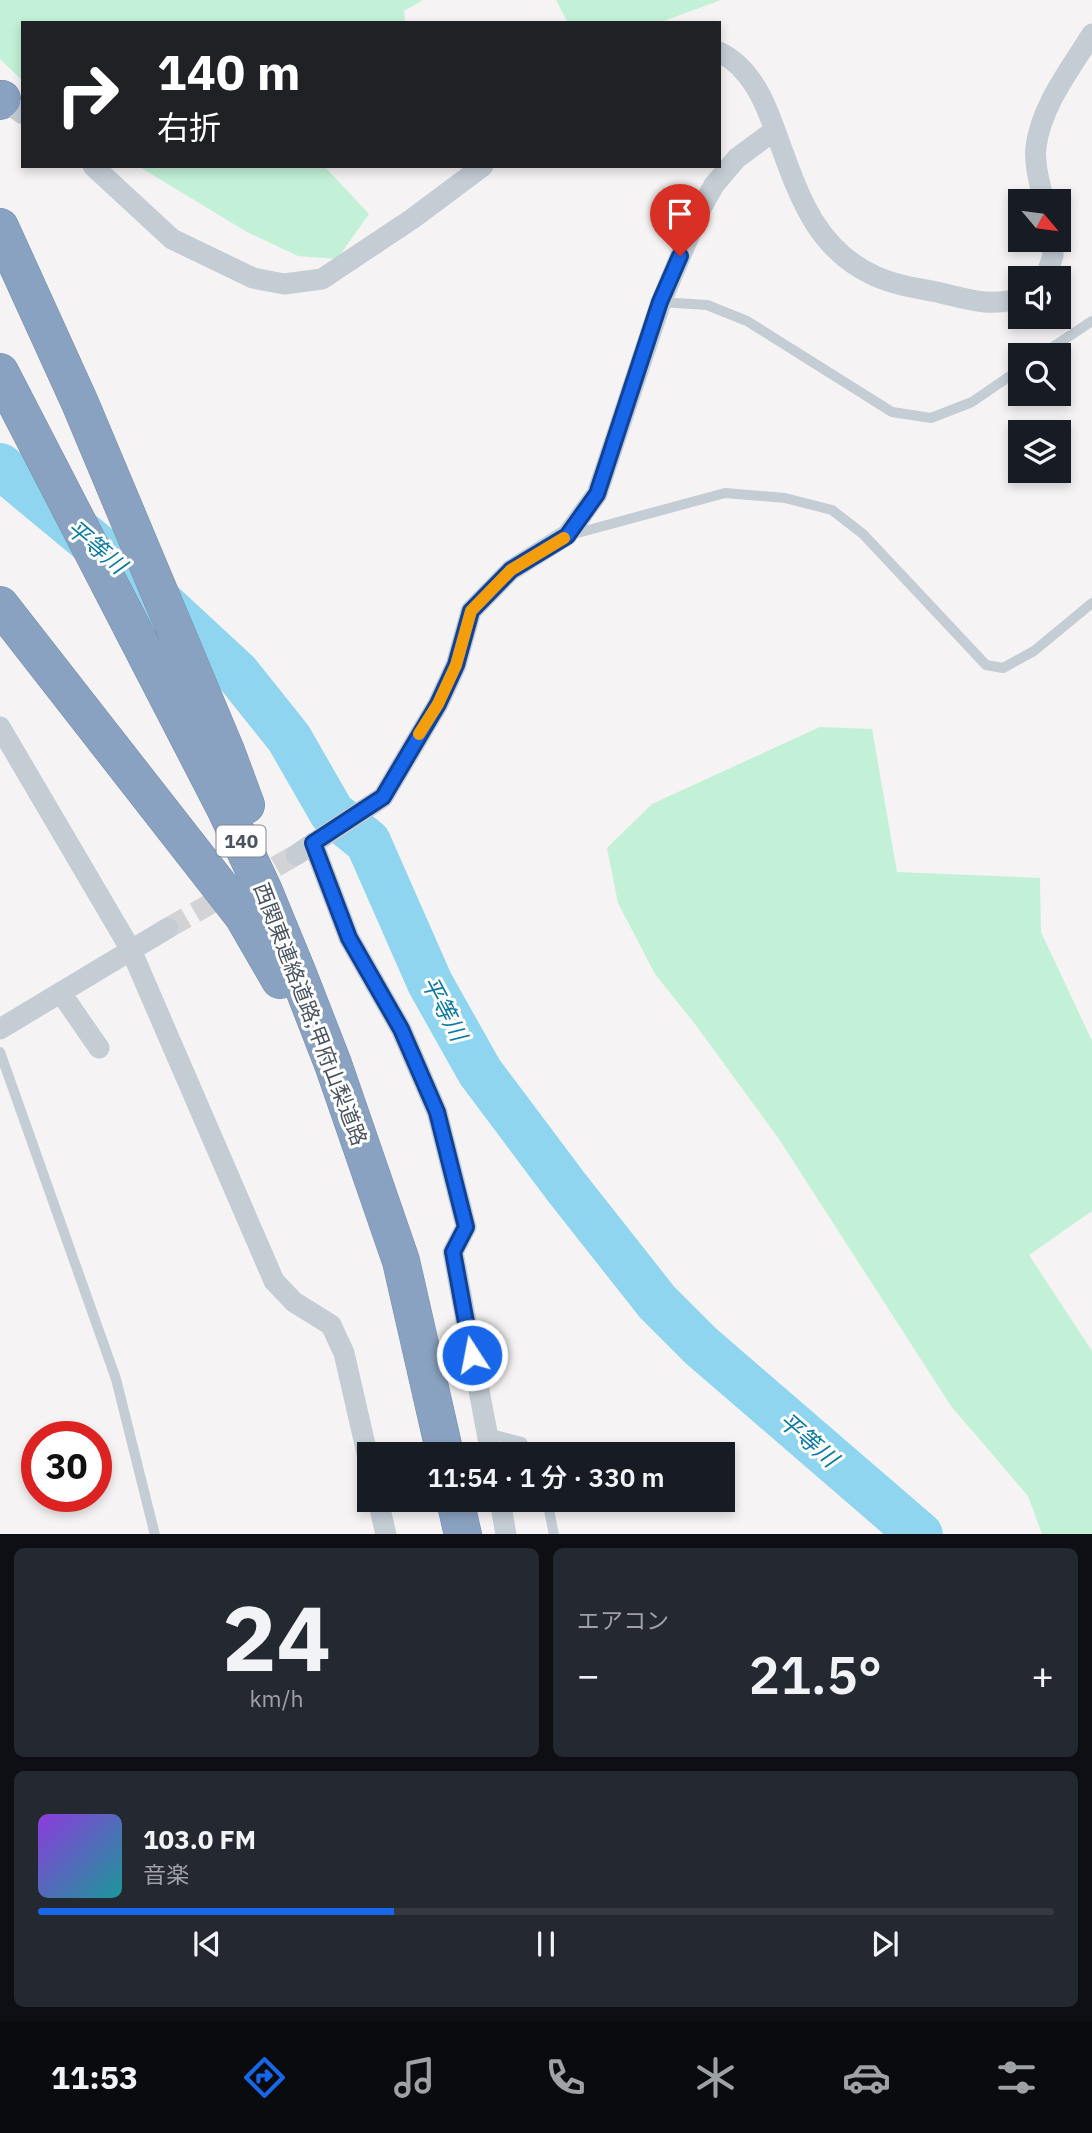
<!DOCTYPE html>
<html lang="ja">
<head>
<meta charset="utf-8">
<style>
  body { margin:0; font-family:"IBM Plex Sans","Noto Sans JP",sans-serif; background:#242831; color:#f1f3f6; height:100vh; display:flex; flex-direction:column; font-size:26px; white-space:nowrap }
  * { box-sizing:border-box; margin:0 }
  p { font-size:23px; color:#9ea1a6 }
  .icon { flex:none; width:38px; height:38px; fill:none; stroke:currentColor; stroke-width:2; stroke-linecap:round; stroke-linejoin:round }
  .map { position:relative; height:1534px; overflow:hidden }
  .panel { display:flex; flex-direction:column; gap:14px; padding:14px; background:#0d0f14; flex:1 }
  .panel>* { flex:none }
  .guide { position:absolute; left:21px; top:21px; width:700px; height:147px; border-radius:0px; box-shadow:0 4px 10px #0003; background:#202124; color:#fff; overflow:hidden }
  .needle { width:46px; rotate:119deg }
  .tools { position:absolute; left:1008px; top:189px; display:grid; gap:14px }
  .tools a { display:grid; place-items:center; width:63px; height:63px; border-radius:0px; background:#171b24; box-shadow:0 4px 10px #0003; font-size:35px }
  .speed { position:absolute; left:21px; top:1421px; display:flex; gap:14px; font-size:35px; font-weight:700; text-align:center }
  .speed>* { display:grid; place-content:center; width:91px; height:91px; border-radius:50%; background:#171b24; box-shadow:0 4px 10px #0003; line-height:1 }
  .speed .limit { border:10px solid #d22; background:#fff; color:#111 }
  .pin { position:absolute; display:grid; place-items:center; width:60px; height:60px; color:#fff; margin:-72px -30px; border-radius:50% 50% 50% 0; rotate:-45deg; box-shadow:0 0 7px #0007 }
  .pin .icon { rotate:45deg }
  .me { position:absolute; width:77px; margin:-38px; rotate:349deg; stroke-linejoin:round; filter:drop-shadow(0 0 5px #0008) }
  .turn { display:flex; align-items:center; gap:24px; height:147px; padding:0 21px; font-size:32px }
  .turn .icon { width:91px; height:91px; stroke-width:2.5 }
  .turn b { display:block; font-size:49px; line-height:60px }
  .big { font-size:52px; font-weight:600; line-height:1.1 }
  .panel .tile { flex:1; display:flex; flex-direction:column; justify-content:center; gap:10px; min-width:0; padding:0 24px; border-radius:10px; background:#242831 }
  .panel .dial { align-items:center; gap:0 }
  .dial b { font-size:91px; line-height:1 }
  .song { display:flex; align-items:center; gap:21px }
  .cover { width:84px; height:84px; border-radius:10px; background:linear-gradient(135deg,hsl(270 70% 55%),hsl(180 70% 35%)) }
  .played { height:7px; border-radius:4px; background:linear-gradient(90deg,#1867ea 35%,#363941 35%) }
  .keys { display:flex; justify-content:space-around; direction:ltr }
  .heat { display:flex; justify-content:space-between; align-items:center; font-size:38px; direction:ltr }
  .panel .tiles { flex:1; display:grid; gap:14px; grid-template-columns:1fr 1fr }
  .tile:last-child { grid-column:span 2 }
  .trip { position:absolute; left:357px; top:1442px; width:378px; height:70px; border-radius:0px; background:#171b24; box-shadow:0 4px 10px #0003; font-weight:600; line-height:70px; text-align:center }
  .tab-bar { display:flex; height:112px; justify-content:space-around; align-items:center; background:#090b0e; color:#9ea1a6 }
  .tab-bar .icon { width:49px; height:49px }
  .tab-bar .current { color:#1867ea }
  .tab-bar b { font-size:32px; color:#f1f3f6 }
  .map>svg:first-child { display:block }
</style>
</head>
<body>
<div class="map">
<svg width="1092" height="1535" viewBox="0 0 1092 1535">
  <rect width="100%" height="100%" fill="#f5f3f3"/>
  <path fill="#c2f1d7" d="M 0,0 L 423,0 L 404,11 L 405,23 L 23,23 L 23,81 L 0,59 Z
    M 556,0 L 721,0 L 658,23 L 568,23 Z
    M 138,166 L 324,166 L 369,214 L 337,259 L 298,256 L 247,232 Z
    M 820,727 L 872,729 L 897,872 L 1040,878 L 1041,932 L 1092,1041 L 1092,1211 L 1029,1255 L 1092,1351 L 1092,1534 L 1042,1534 L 1028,1496 L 951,1406 L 779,1139 L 695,1024 L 655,974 L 618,903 L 607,848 L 652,804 Z"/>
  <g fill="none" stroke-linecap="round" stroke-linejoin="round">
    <path stroke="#8fd5ef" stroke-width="46" d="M 0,466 L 128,572 L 237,673 L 289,738 L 332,813 L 368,842 L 430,983 L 480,1072 L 567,1188 L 657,1302 L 701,1346 L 920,1535"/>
    <path stroke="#d3d3d6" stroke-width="21" stroke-dasharray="21 10" stroke-linecap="butt" d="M 168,928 L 296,855"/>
    <defs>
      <path id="motorway" d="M 0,101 L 2,99
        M 0,227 L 80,403 L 226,751 L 246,805
        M 0,372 L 225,808 L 263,889 L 298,974 L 333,1064 L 401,1261 L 445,1454
        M 0,605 L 243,916 L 280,980
        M 455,1500 L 463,1535"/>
    </defs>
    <use href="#motorway" stroke="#758dad" stroke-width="38"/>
    <path stroke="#c4ccd4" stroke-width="10" d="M 661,302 L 707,305 L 747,321 L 892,412 L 931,418 L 972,402 L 1020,369
      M 1041,355 L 1092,321
      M 570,535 L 725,493 L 785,498 L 832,510 L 863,534 L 986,665 L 1003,668 L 1034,651 L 1092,603
      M 0,1052 L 116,1379 L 155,1535
      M 487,1433 L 522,1442 L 529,1454
      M 547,1500 L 554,1535"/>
    <path stroke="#c4ccd4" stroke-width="21" d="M 719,52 C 744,64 758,87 768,112 C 794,176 806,245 875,276 C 895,285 916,288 937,292 C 963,298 994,309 1020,297
      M 0,98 L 23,114
      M 93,166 L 172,239 L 253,278 L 284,284 L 322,279 L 412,219 L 483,166
      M 1044,201 C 1040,184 1034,165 1036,147 C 1041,106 1071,68 1092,34
      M 1045,278 L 1053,256 L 1052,240
      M 0,727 L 131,950 L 274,1281 L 294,1302 L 331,1325 L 344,1353 L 369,1462
      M 313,843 L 349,938 L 401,1029 L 437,1112 L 466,1227 L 453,1252 L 491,1454
      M 296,855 L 383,797 L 438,704 L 456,665 L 471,611 L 511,570 L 567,535 L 597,494 L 661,302 L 700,210 L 714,185 L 737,158 L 775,130
      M 61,993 L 99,1048
      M 0,1029 L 168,928
      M 378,1500 L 386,1535
      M 500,1500 L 506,1535"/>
    <use href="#motorway" stroke="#8aa2c1" stroke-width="37"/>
  </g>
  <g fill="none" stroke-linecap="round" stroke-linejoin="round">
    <defs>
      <path id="route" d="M 472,1355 L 453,1252 L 466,1227 L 437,1112 L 401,1029 L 349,938 L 313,843 L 383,797 L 438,704 L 456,665 L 471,611 L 511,570 L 567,536 L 597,494 L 660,302 L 680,256"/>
    </defs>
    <use href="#route" stroke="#104398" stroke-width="18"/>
    <use href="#route" stroke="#1867ea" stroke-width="12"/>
    <path stroke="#f59e0b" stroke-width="12" d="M 419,734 L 438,704 L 456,665 L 471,611 L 511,570 L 564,538"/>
  </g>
  <g text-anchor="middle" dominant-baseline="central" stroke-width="6" stroke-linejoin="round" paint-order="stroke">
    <rect fill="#fff" stroke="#808790" stroke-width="2" x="216.5" y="825.5" width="49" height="31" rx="5"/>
    <g font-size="19" font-weight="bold" fill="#4a5461">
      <text x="241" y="841">140</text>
    </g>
    <g font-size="21" fill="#4a5461" stroke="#fff">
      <text transform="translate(311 1014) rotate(69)">西関東連絡道路;甲府山梨道路</text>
    </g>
    <g font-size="23" font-style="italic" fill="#0b7aa4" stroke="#fff">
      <text transform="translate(97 546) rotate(40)">平等川</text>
      <text transform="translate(445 1008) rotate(62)">平等川</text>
      <text transform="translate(809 1439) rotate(41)">平等川</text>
    </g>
  </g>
</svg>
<div class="tools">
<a><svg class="needle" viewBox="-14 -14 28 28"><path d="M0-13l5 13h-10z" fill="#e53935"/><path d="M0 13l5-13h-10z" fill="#9ea1a6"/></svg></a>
<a><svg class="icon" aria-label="sound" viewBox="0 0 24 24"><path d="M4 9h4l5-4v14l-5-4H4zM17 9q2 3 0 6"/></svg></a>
<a><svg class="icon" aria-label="search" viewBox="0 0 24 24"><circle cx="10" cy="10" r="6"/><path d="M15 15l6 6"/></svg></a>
<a><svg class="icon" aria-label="layers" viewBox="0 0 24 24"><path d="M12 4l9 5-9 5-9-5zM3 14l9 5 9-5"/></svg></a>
</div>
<div class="speed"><div class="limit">30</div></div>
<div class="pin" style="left:680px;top:256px;background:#d93025"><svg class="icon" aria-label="arrive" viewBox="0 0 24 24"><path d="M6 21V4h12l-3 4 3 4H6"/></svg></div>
<svg class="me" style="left:472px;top:1355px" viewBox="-20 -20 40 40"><circle r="17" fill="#1867ea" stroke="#fff" stroke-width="3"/><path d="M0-11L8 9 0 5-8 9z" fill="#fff"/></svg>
<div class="trip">11:54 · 1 分 · 330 m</div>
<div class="guide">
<div class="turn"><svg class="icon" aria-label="right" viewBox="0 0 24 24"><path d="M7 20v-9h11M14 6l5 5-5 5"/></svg><div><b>140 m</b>右折</div></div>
</div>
</div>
<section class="panel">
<div class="tiles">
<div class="tile dial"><b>24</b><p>km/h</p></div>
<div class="tile"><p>エアコン</p>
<div class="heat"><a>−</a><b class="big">21.5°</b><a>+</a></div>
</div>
<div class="tile">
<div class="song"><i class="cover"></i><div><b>103.0 FM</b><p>音楽</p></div></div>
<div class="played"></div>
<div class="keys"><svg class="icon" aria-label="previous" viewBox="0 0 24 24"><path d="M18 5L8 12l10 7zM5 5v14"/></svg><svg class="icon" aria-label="pause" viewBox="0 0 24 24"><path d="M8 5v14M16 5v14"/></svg><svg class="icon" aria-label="next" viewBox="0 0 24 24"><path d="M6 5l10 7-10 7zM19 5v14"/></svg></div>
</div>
</div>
</section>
<nav class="tab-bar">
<b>11:53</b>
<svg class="icon current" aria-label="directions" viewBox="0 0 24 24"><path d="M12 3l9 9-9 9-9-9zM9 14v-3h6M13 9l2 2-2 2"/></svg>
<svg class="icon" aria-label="music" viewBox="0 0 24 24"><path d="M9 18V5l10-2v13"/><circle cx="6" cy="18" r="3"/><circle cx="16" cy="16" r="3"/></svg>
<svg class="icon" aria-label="phone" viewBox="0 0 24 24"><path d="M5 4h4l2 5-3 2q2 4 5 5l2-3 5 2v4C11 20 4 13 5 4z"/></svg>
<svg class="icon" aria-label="climate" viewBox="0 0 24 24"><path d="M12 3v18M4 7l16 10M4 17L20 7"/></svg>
<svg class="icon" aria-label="car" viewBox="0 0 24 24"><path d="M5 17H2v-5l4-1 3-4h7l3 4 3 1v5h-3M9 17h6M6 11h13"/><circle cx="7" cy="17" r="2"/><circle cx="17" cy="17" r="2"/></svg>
<svg class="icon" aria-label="filters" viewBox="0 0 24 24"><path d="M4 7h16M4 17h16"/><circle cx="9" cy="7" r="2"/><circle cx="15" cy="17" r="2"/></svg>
</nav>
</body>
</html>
